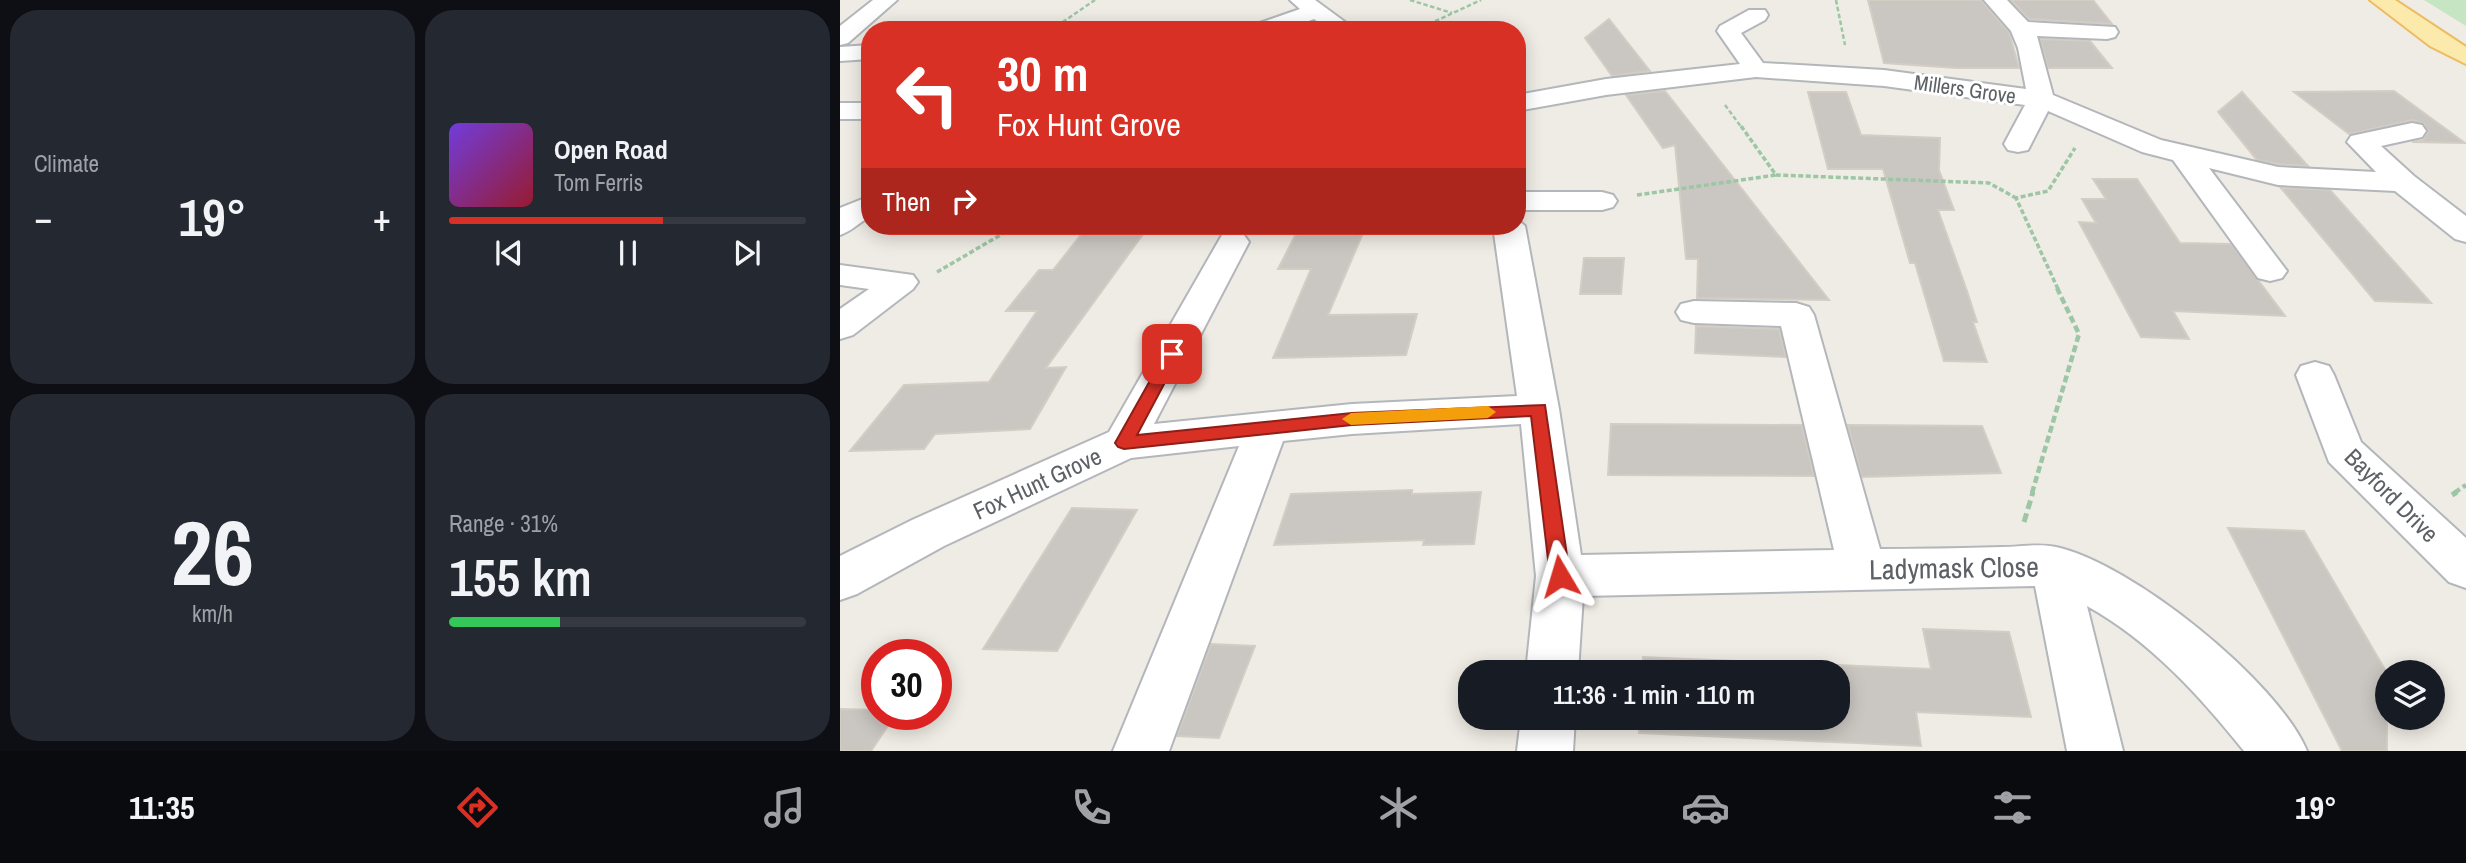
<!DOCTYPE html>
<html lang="en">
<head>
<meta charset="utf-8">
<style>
  body { margin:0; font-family:"Archivo Narrow",sans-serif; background:#242831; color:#f1f3f6; height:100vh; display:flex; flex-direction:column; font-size:26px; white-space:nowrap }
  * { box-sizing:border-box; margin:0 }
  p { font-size:23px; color:#9ea1a6 }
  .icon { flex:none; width:38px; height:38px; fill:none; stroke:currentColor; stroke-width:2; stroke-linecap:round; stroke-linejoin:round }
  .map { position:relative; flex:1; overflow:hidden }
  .panel { display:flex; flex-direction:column; gap:10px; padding:10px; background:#0d0f14; width:840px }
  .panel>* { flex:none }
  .banner { position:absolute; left:21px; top:21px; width:665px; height:214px; border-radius:28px; box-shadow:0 4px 18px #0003; background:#d93025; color:#fff; overflow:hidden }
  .buttons { position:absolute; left:1535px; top:660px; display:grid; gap:14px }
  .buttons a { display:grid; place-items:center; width:70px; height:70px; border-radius:50%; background:#171b24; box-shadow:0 4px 18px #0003; font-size:35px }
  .speed { position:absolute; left:21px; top:639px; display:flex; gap:14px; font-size:35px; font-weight:700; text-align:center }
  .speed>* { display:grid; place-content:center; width:91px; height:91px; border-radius:50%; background:#171b24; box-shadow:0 4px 18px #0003; line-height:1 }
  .speed .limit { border:10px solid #d22; background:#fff; color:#111 }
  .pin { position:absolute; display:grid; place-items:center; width:60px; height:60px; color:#fff; margin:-30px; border-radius:14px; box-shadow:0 4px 10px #0006 }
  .me { position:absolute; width:77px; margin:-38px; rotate:353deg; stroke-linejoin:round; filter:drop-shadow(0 0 5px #0008) }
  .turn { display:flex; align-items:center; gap:24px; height:147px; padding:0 21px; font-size:32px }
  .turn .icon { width:91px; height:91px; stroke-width:2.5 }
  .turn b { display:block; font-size:49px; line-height:60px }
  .then { display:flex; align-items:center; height:66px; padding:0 21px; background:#0003; gap:14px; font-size:26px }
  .big { font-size:52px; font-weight:600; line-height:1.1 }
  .panel .tile { flex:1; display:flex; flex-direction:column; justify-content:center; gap:10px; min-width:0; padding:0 24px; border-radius:28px; background:#242831 }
  .panel .dial { align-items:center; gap:0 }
  .dial b { font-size:91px; line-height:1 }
  .song { display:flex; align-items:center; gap:21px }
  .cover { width:84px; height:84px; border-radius:10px; background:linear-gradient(135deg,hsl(260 70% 55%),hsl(350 70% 35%)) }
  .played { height:7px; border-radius:4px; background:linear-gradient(90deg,#d93025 60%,#363941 60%) }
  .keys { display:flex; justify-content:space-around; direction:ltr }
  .heat { display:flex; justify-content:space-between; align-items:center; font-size:38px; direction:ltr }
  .charge { height:10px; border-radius:5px; background:linear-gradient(90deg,#34c759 31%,#363941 0) }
  .panel .tiles { flex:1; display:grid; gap:10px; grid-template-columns:repeat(2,1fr) }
  .trip { position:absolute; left:618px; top:660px; width:392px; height:70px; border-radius:28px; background:#171b24; box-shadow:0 4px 18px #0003; font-weight:600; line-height:70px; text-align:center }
  .dock { display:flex; height:112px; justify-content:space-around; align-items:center; background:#090b0e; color:#9ea1a6 }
  .dock .icon { width:49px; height:49px }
  .dock .on { color:#d93025 }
  .dock b { font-size:32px; color:#f1f3f6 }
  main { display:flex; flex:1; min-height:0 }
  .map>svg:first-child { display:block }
</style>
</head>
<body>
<main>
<section class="panel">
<div class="tiles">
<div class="tile"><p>Climate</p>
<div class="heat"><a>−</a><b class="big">19°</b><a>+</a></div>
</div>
<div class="tile">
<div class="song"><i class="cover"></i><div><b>Open Road</b><p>Tom Ferris</p></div></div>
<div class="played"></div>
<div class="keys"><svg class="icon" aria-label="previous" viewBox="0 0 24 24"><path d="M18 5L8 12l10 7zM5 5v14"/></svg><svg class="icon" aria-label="pause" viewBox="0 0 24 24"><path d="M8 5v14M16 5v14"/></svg><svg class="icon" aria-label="next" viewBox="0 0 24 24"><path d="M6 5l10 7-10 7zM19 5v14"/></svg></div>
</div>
<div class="tile dial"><b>26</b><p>km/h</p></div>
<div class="tile"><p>Range · 31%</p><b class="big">155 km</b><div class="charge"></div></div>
</div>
</section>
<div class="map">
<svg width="1626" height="751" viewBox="0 0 1626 751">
  <rect width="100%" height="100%" fill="#efece5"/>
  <path fill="#c5e5c3" d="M 1584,0 L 1626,0 L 1626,26 Z"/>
  <path fill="#cac7c2" stroke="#d3cdc4" stroke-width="2" d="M 1028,0 L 1141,0 L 1169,32 L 1179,68 L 1117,68 L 1044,63 Z
    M 1171,0 L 1253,0 L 1272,24 L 1189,19 Z
    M 769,19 L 810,71 L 772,76 L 745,38 Z
    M 1200,39 L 1250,41 L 1272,68 L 1208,68 Z
    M 825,91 L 851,124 L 989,300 L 857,298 L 858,259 L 846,259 L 835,145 L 823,148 L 786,95 Z
    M 1554,91 L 1625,143 L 1572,142 L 1583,140 L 1588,132 L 1584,124 L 1573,120 L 1509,134 L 1454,92 Z
    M 968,92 L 1006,92 L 1021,135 L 1100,138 L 1099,170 L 1114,210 L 1098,210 L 1127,291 L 1137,322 L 1133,322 L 1147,362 L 1104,361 L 1075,263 L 1070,263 L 1043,169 L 988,169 Z
    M 1402,92 L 1468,166 L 1438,164 L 1417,160 L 1378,112 Z
    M 1253,179 L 1297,179 L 1340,243 L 1391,244 L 1445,316 L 1333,311 L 1349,339 L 1301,337 L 1239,222 L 1256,223 L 1242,199 L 1266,199 Z
    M 1441,188 L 1490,190 L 1591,303 L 1535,301 Z
    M 248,226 L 309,226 L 206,368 L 226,367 L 190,429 L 95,434 L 84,449 L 10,451 L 64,385 L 149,382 L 197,311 L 166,311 L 199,270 L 213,270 Z
    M 460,226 L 526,226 L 488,315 L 577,314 L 566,355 L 433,358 L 471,269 L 438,269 Z
    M 744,258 L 784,258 L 781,294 L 740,294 Z
    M 856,326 L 939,329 L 946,357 L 855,353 Z
    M 771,424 L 962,425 L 974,476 L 768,475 Z
    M 1008,425 L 1142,426 L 1161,473 L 1022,477 Z
    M 572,490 L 572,494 L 641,492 L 634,544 L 583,545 L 584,540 L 434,545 L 451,494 Z
    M 232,508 L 297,510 L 217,651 L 143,649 Z
    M 1388,528 L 1464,531 L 1547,673 L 1547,751 L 1502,751 Z
    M 1083,629 L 1169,632 L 1191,717 L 1076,712 L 1081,746 L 799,733 L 800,718 L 998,718 L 998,672 L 802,672 L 803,657 L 1091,669 Z
    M 371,644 L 415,646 L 379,738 L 337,736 Z
    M 0,709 L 37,710 L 37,714 L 56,714 L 31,751 L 0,751 Z"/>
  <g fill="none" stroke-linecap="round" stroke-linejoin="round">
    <defs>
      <path id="minor" d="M 33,0 L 57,0 L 8,43 L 0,45 L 0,26 Z
        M 450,0 L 475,0 L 516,30 L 490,30 L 474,19 L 444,30 L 411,30 L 414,25 L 460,9 Z
        M 1144,0 L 1167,0 L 1188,22 L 1275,27 L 1278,32 L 1275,37 L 1267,39 L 1197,36 L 1213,95 L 1321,140 L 1438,167 L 1536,172 L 1507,142 L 1511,136 L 1572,123 L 1582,125 L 1586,131 L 1582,137 L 1541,146 L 1574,176 L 1626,216 L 1626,242 L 1615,239 L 1555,191 L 1438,185 L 1369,168 L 1447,271 L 1442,278 L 1430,281 L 1418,278 L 1333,160 L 1302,152 L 1208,111 L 1188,150 L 1178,152 L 1168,150 L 1164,144 L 1185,105 L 1044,86 L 916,77 L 766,95 L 677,111 L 677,95 L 766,79 L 900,64 L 877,31 L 880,26 L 909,10 L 925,10 L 928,15 L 925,20 L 901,33 L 923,63 L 1044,70 L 1186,89 L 1178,48 L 1171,31 Z
        M 30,45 L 30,59 L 0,61 L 0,47 Z
        M 0,103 L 30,103 L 30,119 L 0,119 Z
        M 677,192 L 762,192 L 773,195 L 777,201 L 773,207 L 762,210 L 677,210 Z
        M 30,196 L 30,217 C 18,223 12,231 0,235 L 0,208 Z
        M 677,219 L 685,226 L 719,409 L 741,555 L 994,550 L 941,326 L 854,323 L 841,320 L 836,312 L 841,304 L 854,301 L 956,303 L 969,307 L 974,315 L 1040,549 C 1081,549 1122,548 1162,547 C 1179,547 1200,543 1216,547 C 1291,563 1438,681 1467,751 L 1404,751 C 1359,695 1310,641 1247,606 L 1283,751 L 1227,751 L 1195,586 L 743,596 L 738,672 L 686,672 L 696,576 L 681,424 L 512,434 L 443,441 L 329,751 L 273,751 L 399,446 L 291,458 L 104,546 L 17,594 L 0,600 L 0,556 L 72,520 L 269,432 L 382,235 L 393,232 L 404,235 L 409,242 L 314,424 L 512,404 L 677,396 L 653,226 L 677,226 Z
        M 0,265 L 73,275 L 78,282 L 73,289 L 13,335 L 0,339 L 0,309 L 29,289 L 0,285 Z
        M 1475,362 L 1489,366 L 1494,375 L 1521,442 L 1626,538 L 1626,588 L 1609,582 L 1489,462 L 1456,375 L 1461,366 Z
        M 681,718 L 735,718 L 733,751 L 677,751 Z"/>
      <path id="major" d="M 1530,0 L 1555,0 L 1626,47 L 1626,64 L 1590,46 Z"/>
    </defs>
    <use href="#minor" stroke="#b3b6ba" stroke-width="4"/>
    <use href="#major" stroke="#edbb60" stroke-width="4"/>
    <path stroke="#9cc6a5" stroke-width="2.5" stroke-dasharray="4.5 2.5" stroke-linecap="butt" d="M 570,0 L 612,13
      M 996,0 L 1005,45
      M 211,30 L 255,0
      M 576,30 L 641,0
      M 885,105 L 902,128"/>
    <path stroke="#9cc6a5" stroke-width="3.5" stroke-dasharray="5 2.5" stroke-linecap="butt" d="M 901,126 L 936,175 L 1149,183 L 1176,198
      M 797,195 L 936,175
      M 428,232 L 451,226
      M 97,272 L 176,226
      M 1218,289 L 1176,198 L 1208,191 L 1235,148"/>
    <path stroke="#9cc6a5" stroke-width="4.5" stroke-dasharray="7 3.5" stroke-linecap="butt" d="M 1192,493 L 1239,334 L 1217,288
      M 1614,493 L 1626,485"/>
    <path stroke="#9cc6a5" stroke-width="5" stroke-dasharray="9 4.5" stroke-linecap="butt" d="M 1612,495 L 1617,492
      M 1184,522 L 1193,492"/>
    <use href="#minor" fill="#fff" fill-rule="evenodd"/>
    <use href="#major" fill="#fceaad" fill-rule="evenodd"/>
  </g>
  <path fill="#d93025" stroke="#8d1f18" stroke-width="2" d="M 332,348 L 340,354 L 297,435 L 512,413 L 705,405 L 730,576 L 727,582 L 720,584 L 713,582 L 710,576 L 691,416 L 512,425 L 284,449 L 278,447 L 275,443 L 325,354 Z"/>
  <path fill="#f59e0b" d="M 648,406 L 656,412 L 648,418 L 511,425 L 502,419 L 511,413 Z"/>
  <g text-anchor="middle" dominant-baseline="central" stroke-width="6" stroke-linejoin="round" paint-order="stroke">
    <g font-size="21" fill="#5d6165" stroke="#fff">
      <text transform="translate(1125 89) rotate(8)">Millers Grove</text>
    </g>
    <g font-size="24" fill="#5d6165" stroke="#fff">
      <text transform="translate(197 483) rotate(-25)">Fox Hunt Grove</text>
      <text transform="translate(1552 495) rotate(45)">Bayford Drive</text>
    </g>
    <g font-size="28" fill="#5d6165" stroke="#fff">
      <text transform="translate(1114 568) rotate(-1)">Ladymask Close</text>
    </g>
  </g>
</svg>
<div class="buttons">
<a><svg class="icon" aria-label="layers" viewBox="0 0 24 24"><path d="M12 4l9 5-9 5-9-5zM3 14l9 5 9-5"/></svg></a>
</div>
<div class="speed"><div class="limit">30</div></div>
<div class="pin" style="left:332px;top:354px;background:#d93025"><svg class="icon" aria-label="arrive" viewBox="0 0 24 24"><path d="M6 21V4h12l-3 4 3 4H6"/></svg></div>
<svg class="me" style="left:720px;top:576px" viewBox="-20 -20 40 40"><path d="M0-17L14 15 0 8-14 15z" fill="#d93025" stroke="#fff" stroke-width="4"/></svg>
<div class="trip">11:36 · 1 min · 110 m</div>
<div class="banner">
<div class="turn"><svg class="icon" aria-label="left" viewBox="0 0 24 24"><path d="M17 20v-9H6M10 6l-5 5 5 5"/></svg><div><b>30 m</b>Fox Hunt Grove</div></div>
<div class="then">Then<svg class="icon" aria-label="right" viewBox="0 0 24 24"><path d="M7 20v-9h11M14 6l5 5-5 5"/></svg></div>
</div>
</div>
</main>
<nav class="dock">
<b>11:35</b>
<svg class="icon on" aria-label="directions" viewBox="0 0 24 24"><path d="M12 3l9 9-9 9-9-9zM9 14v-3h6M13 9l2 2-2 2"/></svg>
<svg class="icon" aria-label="music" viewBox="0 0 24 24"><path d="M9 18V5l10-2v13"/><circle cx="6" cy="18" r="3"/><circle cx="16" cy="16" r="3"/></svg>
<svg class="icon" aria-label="phone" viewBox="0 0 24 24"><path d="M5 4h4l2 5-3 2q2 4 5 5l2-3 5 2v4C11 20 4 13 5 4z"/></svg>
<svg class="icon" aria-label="climate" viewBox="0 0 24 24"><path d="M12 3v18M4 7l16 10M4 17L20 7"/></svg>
<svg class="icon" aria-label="car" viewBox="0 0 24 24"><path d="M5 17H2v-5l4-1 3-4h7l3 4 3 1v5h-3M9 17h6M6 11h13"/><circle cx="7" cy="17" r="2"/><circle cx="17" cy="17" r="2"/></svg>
<svg class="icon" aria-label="filters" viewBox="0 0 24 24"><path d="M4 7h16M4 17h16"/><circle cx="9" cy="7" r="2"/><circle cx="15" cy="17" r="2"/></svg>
<b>19°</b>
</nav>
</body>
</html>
